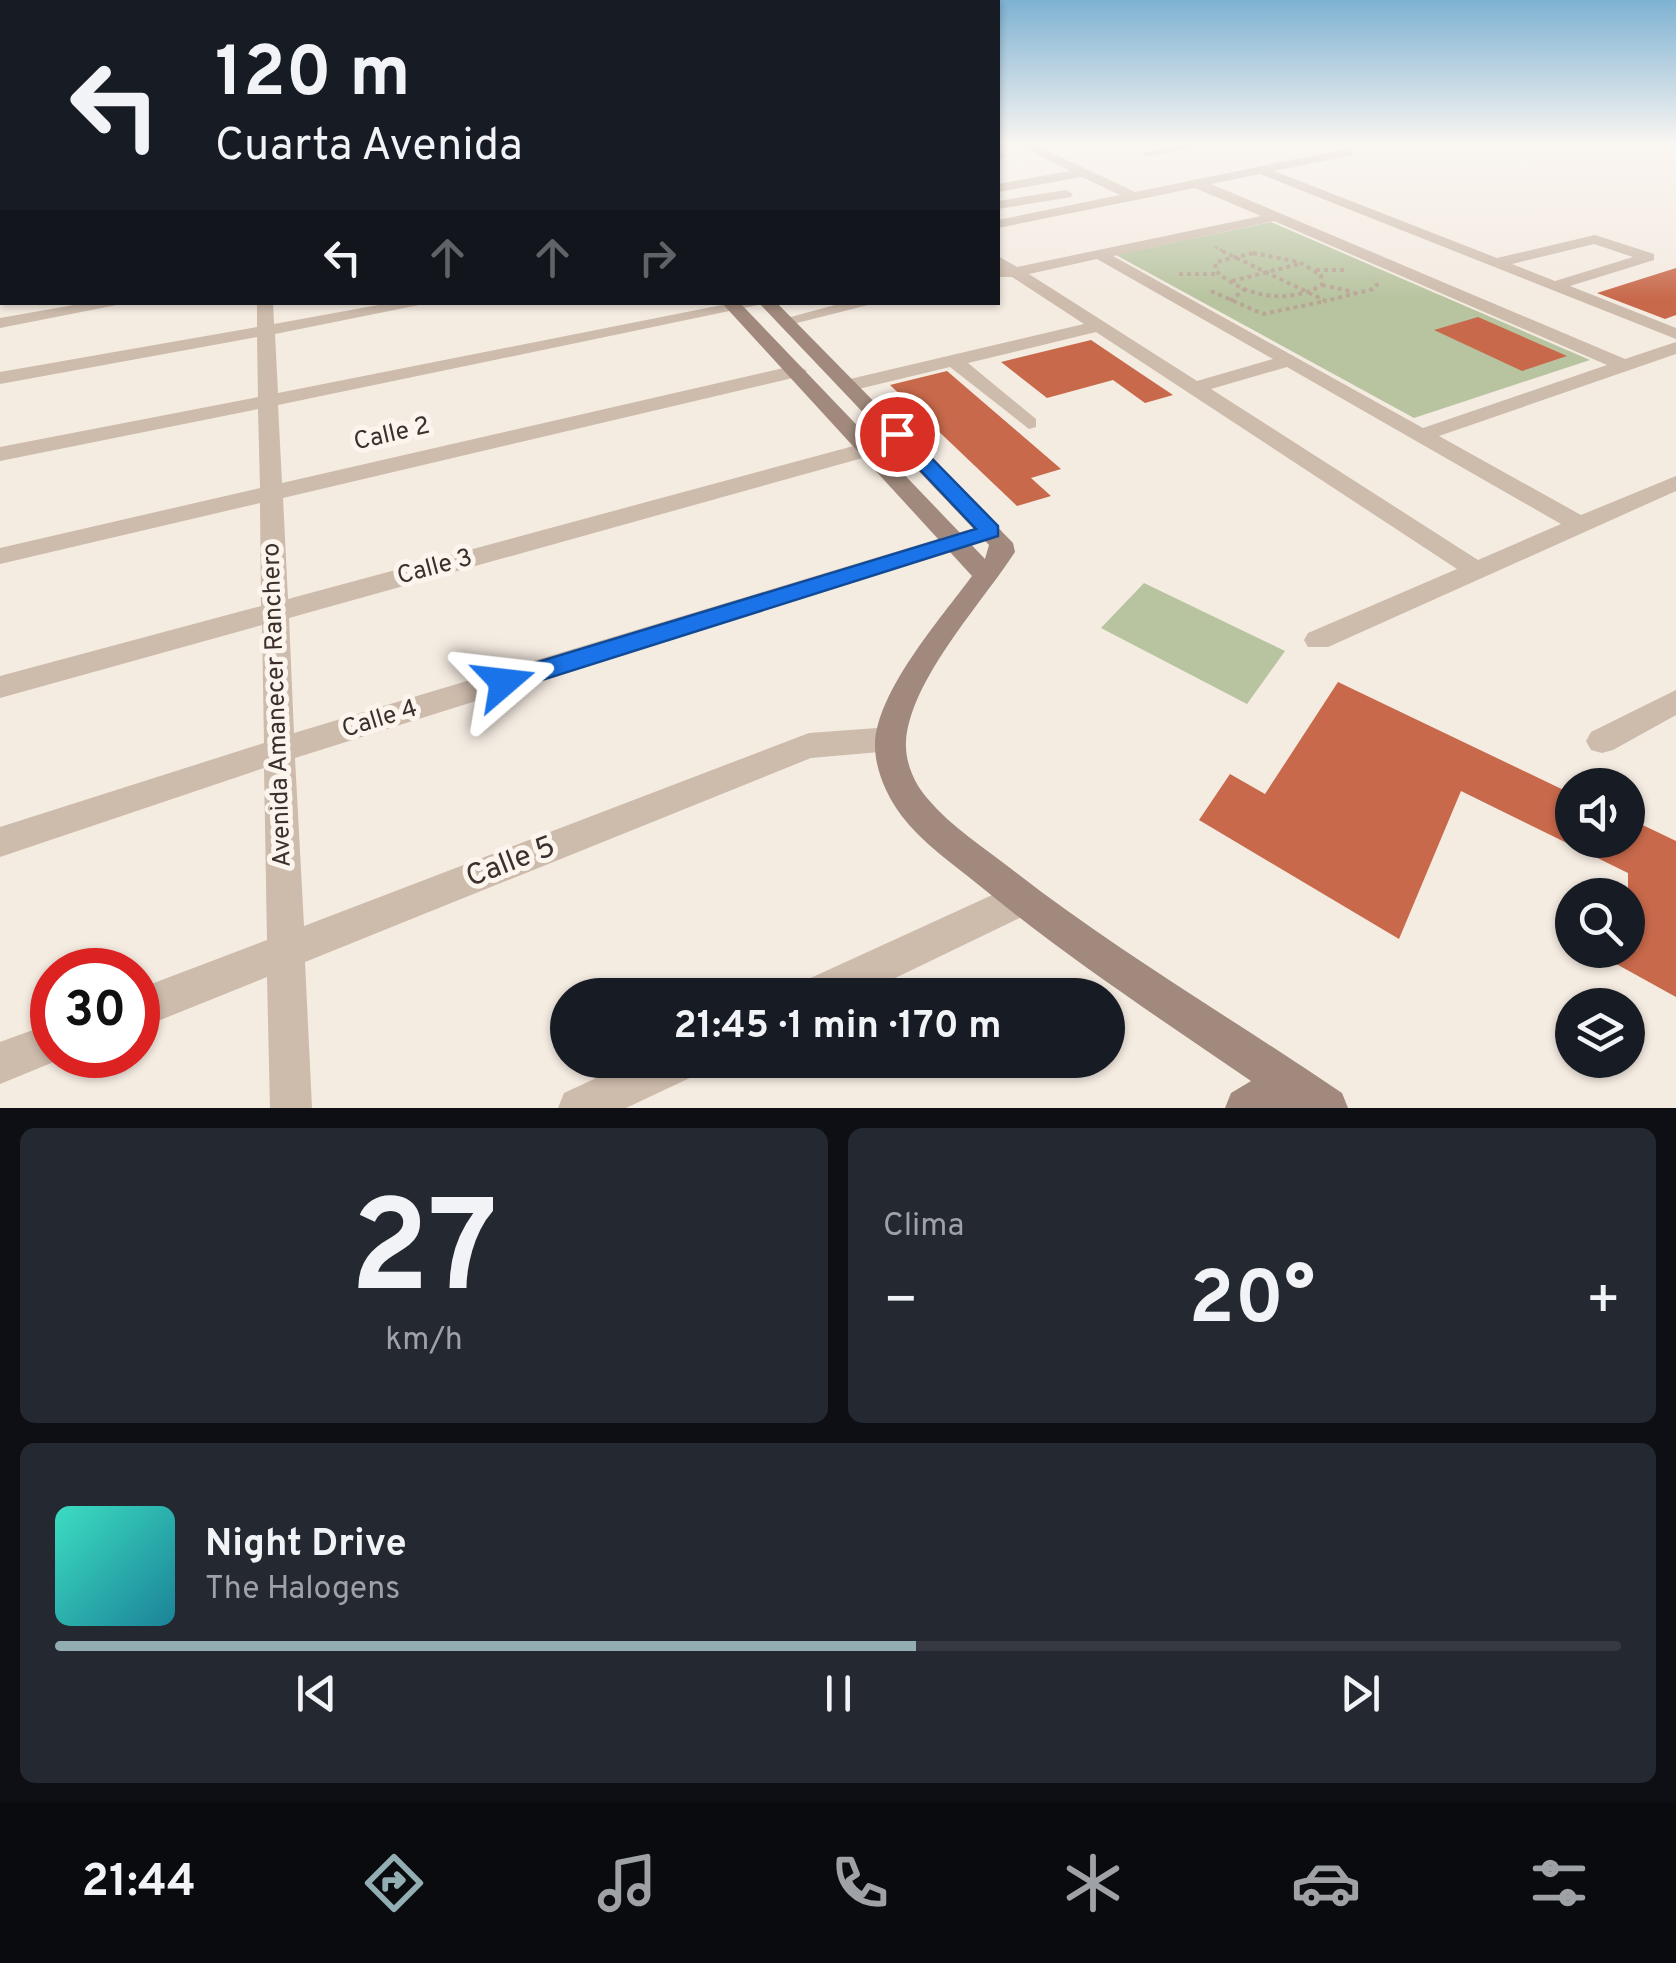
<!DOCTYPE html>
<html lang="es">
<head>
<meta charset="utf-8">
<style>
  body { margin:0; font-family:Overpass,sans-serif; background:#242831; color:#f1f3f6; height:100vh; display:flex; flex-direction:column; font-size:38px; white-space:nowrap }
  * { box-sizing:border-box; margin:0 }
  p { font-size:32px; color:#9ea1a6 }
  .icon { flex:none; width:55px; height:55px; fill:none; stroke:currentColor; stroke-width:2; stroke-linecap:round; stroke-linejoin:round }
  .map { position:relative; height:1108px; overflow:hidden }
  .sheet { display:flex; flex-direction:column; gap:20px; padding:20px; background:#0d0f14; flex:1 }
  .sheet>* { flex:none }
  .banner { position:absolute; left:0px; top:0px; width:1000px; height:305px; box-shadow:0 2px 8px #0004; background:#171b24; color:#f1f3f6; overflow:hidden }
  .fabs { position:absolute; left:1555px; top:768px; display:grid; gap:20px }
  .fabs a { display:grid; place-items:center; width:90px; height:90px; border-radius:50%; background:#171b24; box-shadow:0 2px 8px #0004; font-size:50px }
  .speed { position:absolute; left:30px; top:948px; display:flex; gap:20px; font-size:50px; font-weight:700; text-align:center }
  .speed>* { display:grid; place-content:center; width:130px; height:130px; border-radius:50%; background:#171b24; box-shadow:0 2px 8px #0004; line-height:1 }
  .speed .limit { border:15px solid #d22; background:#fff; color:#111 }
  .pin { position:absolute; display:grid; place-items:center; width:85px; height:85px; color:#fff; margin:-42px; border:5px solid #fff; border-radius:50%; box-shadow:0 2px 10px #0007 }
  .me { position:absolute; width:110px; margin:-55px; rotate:73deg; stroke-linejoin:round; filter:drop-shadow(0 0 8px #0008) }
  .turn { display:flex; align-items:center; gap:35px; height:210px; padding:0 50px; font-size:45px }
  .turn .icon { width:130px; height:130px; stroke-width:2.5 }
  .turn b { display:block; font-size:70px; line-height:85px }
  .lanes { display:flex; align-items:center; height:95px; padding:0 50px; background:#0003; justify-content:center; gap:50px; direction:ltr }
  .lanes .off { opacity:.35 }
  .big { font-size:75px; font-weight:700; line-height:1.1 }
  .sheet .widget { flex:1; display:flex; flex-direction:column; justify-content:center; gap:15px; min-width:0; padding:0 35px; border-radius:15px; background:#242831 }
  .sheet .dial { align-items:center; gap:0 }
  .dial b { font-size:130px; line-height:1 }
  .song { display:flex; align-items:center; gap:30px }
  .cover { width:120px; height:120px; border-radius:15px; background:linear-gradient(135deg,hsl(170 70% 55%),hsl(190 70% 35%)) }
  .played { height:10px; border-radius:5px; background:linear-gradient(90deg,#92aeb2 55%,#363941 55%) }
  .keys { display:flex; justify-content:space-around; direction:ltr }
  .heat { display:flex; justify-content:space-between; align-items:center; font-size:55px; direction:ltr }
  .sheet .tiles { flex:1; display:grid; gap:20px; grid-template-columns:1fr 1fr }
  .widget:last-child { grid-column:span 2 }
  .trip { position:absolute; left:550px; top:978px; width:575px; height:100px; border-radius:50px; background:#171b24; box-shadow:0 2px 8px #0004; font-weight:700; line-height:100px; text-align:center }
  .tabs { display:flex; height:160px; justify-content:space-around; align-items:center; background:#090b0e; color:#9ea1a6 }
  .tabs .icon { width:70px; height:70px }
  .tabs .current { color:#92aeb2 }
  .tabs b { font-size:45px; color:#f1f3f6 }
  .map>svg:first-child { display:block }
</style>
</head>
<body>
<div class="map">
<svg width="1676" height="1108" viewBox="0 0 1676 1108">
  <rect width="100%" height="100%" fill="#f4ebe1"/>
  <path fill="#b8c4a0" d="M 1271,222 L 1590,360 L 1414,418 L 1116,255 Z
    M 1144,583 L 1285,651 L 1247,704 L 1101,628 Z"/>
  <path fill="#c8694b" d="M 1676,268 L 1676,315 L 1665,319 L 1597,293 Z
    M 1478,317 L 1567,356 L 1522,371 L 1434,330 Z
    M 1091,340 L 1140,373 L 1173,395 L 1145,403 L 1113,380 L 1047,398 L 1001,362 Z
    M 947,371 L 1061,469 L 1031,478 L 1051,496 L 1017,506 L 890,385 Z
    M 1338,682 L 1572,794 L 1572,840 L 1628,840 L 1628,818 L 1676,841 L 1676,997 L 1591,950 L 1628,950 L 1628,873 L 1461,791 L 1399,939 L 1199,820 L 1230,774 L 1265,794 Z"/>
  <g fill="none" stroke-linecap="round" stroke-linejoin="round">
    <path stroke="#b9a596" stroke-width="2.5" stroke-dasharray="2.5 2.5" stroke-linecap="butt" d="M 1215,247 L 1227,253"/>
    <path stroke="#b9a596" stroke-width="4" stroke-dasharray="4 4" stroke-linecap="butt" d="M 1222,251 L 1326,301 L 1373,289 L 1377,285 L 1374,279
      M 1253,253 L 1299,262 L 1321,275 L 1322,285 C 1287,305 1244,297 1215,270 L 1216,262 Z
      M 1316,270 L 1348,270
      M 1179,274 L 1218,274
      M 1232,281 L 1303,263
      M 1322,285 L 1354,292
      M 1211,291 L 1263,314 L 1326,301
      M 1230,301 L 1245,289"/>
    <path fill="#cdbbac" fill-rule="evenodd" d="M 2,144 L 2,152 L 0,153 L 0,145 Z
      M 1017,144 L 1033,144 L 1135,192 L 1350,148 L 1354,155 L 1274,171 L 1497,258 L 1595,235 L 1654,254 L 1654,260 L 1570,286 L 1676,328 L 1676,339 L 1260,174 L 1211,184 L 1625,359 L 1676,342 L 1676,354 L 1439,436 L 1581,515 L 1676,476 L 1676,491 L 1328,647 L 1308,647 L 1304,640 L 1308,633 L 1457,569 L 1096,332 L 968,363 L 1036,419 L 1036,427 L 1029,429 L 950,367 L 850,391 L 840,385 L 850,379 L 1084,324 L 1012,277 L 999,277 L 998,256 L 1017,267 L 1261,216 L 1195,188 L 998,228 L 998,220 L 1120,195 L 1082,177 L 998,192 L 998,184 L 1070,171 ZM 1274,221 L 1607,365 L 1423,428 L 1113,256 ZM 1594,244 L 1633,257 L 1555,281 L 1512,264 ZM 1097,259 L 1273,359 L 1197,381 L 1029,274 ZM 1287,367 L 1561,524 L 1478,560 L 1211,389 Z
      M 1179,144 L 1206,144 L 1147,157 L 1141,153 Z
      M 998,150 L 1004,152 L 1004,158 L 998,158 Z
      M 2,169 L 2,177 L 0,178 L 0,170 Z
      M 1066,190 L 1073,194 L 1071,197 L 998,209 L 998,201 Z
      M 0,199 L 2,199 L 2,207 L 0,207 Z
      M 0,232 L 2,232 L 2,240 L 0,240 Z
      M 0,272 L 2,272 L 2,282 L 0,282 Z
      M 91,302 L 132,302 L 0,328 L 0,318 Z
      M 257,302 L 273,302 L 274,324 L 395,302 L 434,302 L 275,334 L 278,393 L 737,302 L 773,302 L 278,405 L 282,483 L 797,365 L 807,371 L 797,377 L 283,498 L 288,599 L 861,444 L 869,443 L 880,449 L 877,454 L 289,618 L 294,733 L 981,526 L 990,523 L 1002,531 L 999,536 L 295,758 L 304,926 L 809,733 L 891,727 L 902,730 L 906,739 L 902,748 L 891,751 L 811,758 L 305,962 L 312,1108 L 270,1108 L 267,977 L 138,1029 L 138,989 L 267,940 L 264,768 L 0,857 L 0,827 L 264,743 L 262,625 L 0,698 L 0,676 L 261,606 L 260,503 L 0,564 L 0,548 L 260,488 L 258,409 L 0,461 L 0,447 L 258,397 L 257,337 L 0,384 L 0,372 L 257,327 Z
      M 846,302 L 880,302 L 785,326 L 776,321 Z
      M 1676,690 L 1676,715 L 1613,750 L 1602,753 L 1591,750 L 1586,741 L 1591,732 Z
      M 1021,882 L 1034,887 L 1039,899 L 1034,911 L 860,995 L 798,995 L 804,981 Z
      M 52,1023 L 52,1055 L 66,1057 L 0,1084 L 0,1042 Z
      M 635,1060 L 702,1060 L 696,1075 L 626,1108 L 558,1108 L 564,1093 Z"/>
    <path fill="#a18a7d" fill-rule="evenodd" d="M 721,302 L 739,302 L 985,559 L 989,545 L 758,302 L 776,302 L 1013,543 L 1015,552 C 982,603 910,680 906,742 C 905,762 914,783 927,798 C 951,827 985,848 1014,871 C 1118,952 1233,1019 1342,1093 L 1348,1108 L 1225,1108 L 1231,1093 L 1251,1081 C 1159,1018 1066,957 980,886 C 953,864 922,843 901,815 C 887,796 875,770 875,745 C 876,692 941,618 972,576 Z"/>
  </g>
  <linearGradient id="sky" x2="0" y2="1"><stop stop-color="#7eb2d2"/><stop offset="0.48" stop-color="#faf6f2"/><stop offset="1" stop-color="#faf6f2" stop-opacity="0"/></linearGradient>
  <rect width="1676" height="299" fill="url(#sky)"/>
  <path fill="#1a73e8" stroke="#114b97" stroke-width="2.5" d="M 890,430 L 904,430 L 998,526 L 998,536 L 504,692 L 495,689 L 491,682 L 495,675 L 976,529 L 890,438 Z"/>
  <g text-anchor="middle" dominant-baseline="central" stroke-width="10" stroke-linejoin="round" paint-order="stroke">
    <g font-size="25" fill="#3b302b" stroke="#fbf5ee">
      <text transform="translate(392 435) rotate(-13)">Calle 2</text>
      <text transform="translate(435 568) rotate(-15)">Calle 3</text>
      <text transform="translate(278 705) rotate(-92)">Avenida Amanecer Ranchero</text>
      <text transform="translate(380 720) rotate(-17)">Calle 4</text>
    </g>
    <g font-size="30" fill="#3b302b" stroke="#fbf5ee">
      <text transform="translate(511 863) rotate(-21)">Calle 5</text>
    </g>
  </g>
</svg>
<div class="fabs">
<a><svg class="icon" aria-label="sound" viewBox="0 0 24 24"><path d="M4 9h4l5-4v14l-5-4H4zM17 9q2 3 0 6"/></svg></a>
<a><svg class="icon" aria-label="search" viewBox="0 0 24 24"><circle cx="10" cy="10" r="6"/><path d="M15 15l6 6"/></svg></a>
<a><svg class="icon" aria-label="layers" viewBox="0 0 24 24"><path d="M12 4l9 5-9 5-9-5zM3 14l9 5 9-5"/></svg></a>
</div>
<div class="speed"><div class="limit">30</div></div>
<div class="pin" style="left:897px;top:434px;background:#d93025"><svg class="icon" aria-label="arrive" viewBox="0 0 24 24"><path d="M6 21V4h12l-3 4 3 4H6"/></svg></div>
<svg class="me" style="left:504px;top:682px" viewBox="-20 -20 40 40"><path d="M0-17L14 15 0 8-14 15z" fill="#1a73e8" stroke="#fff" stroke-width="4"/></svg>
<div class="trip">21:45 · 1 min · 170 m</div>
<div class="banner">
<div class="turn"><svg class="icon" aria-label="left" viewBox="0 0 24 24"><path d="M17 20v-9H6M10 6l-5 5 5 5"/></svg><div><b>120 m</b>Cuarta Avenida</div></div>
<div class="lanes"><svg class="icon" aria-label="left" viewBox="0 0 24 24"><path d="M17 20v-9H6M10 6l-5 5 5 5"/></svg><svg class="icon off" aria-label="ahead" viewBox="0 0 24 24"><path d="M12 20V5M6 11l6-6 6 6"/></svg><svg class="icon off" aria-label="ahead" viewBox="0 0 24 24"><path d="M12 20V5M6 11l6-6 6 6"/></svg><svg class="icon off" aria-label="right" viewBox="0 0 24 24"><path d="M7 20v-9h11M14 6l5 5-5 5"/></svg></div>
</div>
</div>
<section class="sheet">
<div class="tiles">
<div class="widget dial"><b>27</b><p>km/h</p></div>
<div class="widget"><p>Clima</p>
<div class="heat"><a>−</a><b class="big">20°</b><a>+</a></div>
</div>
<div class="widget">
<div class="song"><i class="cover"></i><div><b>Night Drive</b><p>The Halogens</p></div></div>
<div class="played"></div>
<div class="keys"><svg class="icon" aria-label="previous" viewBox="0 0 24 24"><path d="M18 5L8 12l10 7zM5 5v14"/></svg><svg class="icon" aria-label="pause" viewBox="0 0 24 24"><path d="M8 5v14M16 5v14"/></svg><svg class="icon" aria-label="next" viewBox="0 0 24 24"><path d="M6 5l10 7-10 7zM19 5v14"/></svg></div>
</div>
</div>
</section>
<nav class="tabs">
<b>21:44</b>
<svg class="icon current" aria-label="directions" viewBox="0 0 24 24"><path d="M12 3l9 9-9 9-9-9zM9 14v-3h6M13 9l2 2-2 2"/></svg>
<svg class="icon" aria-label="music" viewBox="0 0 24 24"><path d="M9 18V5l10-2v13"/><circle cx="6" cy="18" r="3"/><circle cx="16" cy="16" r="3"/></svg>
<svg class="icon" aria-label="phone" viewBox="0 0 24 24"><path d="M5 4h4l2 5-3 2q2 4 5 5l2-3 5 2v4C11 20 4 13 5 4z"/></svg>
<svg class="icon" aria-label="climate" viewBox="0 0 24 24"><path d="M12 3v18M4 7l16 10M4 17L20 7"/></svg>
<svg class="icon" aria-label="car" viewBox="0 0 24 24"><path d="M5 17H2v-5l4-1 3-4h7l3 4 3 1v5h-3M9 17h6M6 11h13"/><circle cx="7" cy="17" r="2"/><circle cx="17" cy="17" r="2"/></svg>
<svg class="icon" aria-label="filters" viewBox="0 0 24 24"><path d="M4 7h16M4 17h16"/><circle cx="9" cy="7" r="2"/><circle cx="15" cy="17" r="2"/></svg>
</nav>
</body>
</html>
